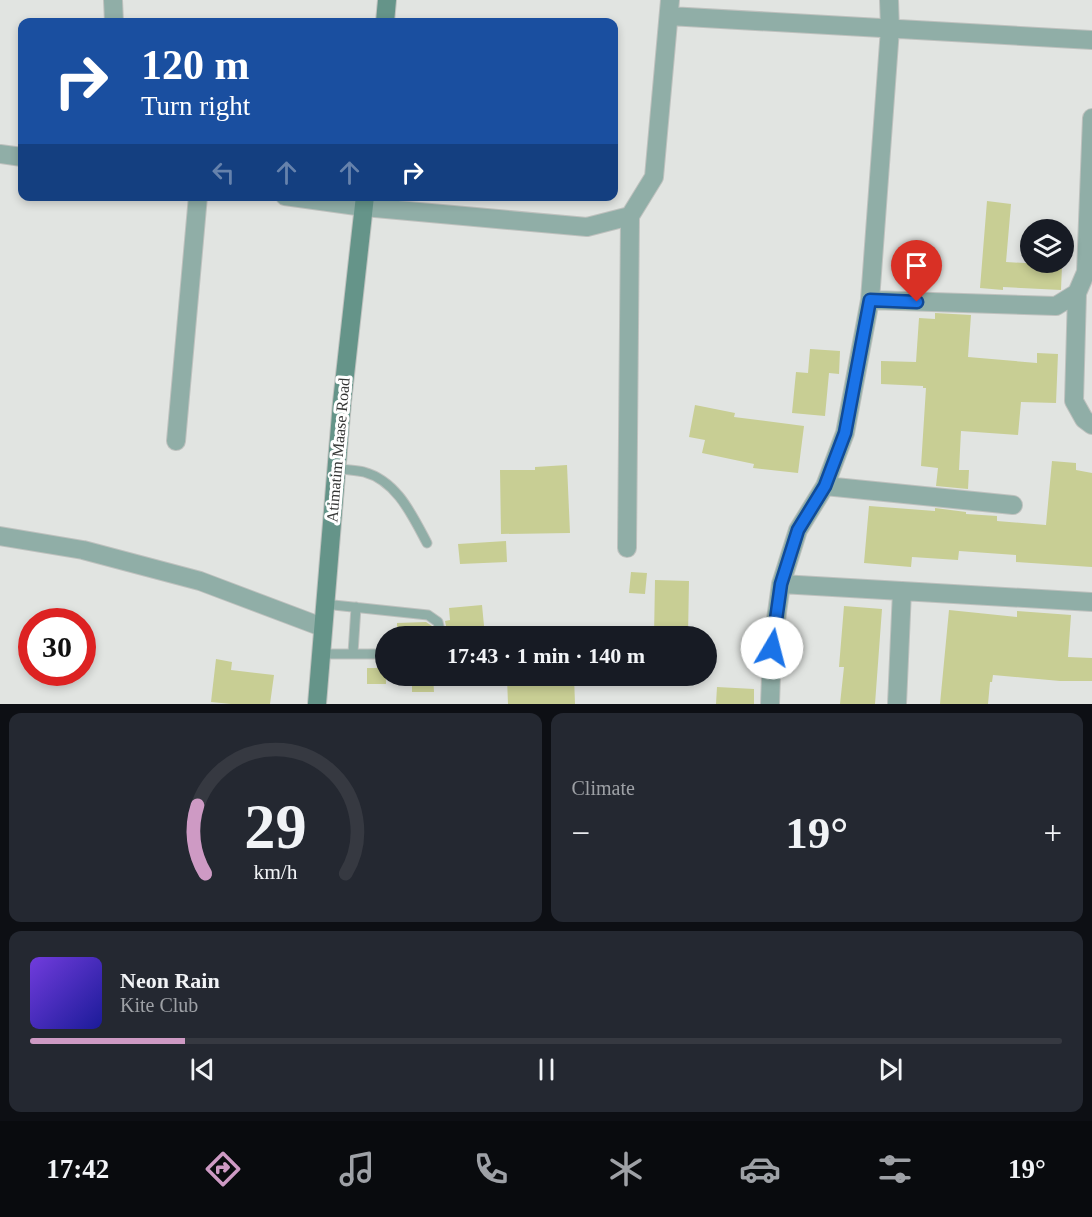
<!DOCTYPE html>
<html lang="en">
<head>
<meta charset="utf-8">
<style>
  body { margin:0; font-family:Georgia,serif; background:#242831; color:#f1f3f6; height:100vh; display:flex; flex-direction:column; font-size:22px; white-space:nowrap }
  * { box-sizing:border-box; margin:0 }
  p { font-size:20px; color:#9ea1a6 }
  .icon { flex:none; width:33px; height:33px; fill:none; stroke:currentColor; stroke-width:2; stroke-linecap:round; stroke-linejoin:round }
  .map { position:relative; height:704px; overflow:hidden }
  .panel { display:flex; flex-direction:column; gap:9px; padding:9px; background:#0d0f14; flex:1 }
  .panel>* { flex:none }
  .hud { position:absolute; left:18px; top:18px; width:600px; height:183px; border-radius:12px; box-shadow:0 3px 9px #0003; background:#1a4fa0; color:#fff; overflow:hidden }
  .fabs { position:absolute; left:1020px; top:219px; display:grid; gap:12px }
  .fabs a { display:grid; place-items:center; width:54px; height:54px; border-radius:50%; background:#171b24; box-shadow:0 3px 9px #0003; font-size:30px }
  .speed { position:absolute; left:18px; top:608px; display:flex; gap:12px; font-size:30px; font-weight:700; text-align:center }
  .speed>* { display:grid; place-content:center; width:78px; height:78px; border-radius:50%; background:#171b24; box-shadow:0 3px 9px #0003; line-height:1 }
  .speed .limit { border:9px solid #d22; background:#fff; color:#111 }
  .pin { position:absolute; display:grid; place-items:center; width:51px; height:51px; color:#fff; margin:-62px -26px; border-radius:50% 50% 50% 0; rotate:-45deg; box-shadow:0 0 6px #0007 }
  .pin .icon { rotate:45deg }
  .me { position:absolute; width:66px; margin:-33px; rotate:8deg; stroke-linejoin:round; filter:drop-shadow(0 0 4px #0008) }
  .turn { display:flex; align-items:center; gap:21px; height:126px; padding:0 24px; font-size:27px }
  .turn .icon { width:78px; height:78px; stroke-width:2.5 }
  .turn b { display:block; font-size:42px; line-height:51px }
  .lanes { display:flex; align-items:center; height:57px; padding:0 24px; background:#0003; justify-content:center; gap:30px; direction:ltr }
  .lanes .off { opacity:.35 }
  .big { font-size:45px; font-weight:700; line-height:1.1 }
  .panel .card { flex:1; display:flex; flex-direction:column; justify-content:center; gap:9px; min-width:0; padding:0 21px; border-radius:12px; background:#242831 }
  .panel .dial { align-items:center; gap:0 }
  .dial svg { height:156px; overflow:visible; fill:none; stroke:#363941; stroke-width:7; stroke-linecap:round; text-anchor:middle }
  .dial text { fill:#f1f3f6; stroke:none }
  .song { display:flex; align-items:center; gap:18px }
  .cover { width:72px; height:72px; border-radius:9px; background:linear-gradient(135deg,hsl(260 70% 55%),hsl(240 70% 35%)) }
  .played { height:6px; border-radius:3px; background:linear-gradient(90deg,#ce9ac4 15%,#363941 15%) }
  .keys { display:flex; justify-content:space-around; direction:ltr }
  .heat { display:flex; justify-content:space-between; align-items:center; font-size:33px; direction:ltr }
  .panel .tiles { flex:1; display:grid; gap:9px; grid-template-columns:1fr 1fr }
  .card:last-child { grid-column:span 2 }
  .trip { position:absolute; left:375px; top:626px; width:342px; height:60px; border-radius:30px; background:#171b24; box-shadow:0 3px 9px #0003; font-weight:700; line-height:60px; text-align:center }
  .menu { display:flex; height:96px; justify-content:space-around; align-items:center; background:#090b0e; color:#9ea1a6 }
  .menu .icon { width:42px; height:42px }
  .menu .selected { color:#ce9ac4 }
  .menu b { font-size:27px; color:#f1f3f6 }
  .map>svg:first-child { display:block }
</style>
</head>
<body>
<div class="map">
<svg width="1092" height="704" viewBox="0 0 1092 704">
  <rect width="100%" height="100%" fill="#e1e4e1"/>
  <path fill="#c8ce94" d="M 987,201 L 1011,204 L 1006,262 L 1062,265 L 1061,290 L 1003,287 L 1003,290 L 980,288 Z
    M 935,313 L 971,315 L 968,357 L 1037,363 L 1037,353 L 1058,354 L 1056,403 L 1021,402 L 1018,435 L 961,431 L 959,470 L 969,470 L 968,489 L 936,486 L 938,468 L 921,466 L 926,388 L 923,388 L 923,386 L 881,384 L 881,361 L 916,362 L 919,318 L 935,319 Z
    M 810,349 L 840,351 L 839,374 L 829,373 L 825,416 L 792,413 L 796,372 L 808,373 Z
    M 695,405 L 735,413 L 734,417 L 804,426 L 798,473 L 753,468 L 754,464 L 702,453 L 705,440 L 689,437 Z
    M 1052,461 L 1076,463 L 1076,470 L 1092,473 L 1092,567 L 1016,562 L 1016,555 L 959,551 L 958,560 L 912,557 L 911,567 L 864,563 L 869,506 L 935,511 L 935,508 L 966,512 L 966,514 L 997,516 L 997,521 L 1046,525 Z
    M 567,465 L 570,533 L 501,534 L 500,470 L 535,470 L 535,467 Z
    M 506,541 L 507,562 L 460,564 L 458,544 Z
    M 631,572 L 647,573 L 645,594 L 629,593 Z
    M 655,580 L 689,581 L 688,636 L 654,636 Z
    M 482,605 L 485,636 L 448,636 L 445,621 L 450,620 L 449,608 Z
    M 844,606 L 882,609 L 875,704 L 840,704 L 844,667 L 839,667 Z
    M 949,610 L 1017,617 L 1017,611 L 1071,615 L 1068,657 L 1092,658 L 1092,681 L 1060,681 L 993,675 L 992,682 L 990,682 L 988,704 L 940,704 Z
    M 426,622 L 432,626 L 434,636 L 397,636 L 397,623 Z
    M 216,659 L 232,662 L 231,670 L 274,675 L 270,704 L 231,704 L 211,702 Z
    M 367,668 L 386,668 L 386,684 L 367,684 Z
    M 412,675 L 433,675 L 434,692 L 412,692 Z
    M 574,676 L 575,704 L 508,704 L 507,678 Z
    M 717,687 L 754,689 L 754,704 L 716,704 Z"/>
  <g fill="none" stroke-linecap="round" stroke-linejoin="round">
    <defs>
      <path id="lane" d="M 336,468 C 345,470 355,470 364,472 C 397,481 412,515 427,543
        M 324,604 L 428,615 L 438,622 L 441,636
        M 353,653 L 356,607
        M 320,654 L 386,654"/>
      <path id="street" d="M 113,0 L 114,22
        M 669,16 L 1092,40
        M 0,154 L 22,157
        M 285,196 L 364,207 L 587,227 L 630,216 L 654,177 L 670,0
        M 1077,293 L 1074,401 L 1084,419 L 1092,425
        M 870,300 L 1056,306 L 1077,293 L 1086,272 L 1092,118
        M 176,441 L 198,196
        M 825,486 L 1013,505
        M 0,536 L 83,550 L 200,581 L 322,627
        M 627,548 L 630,216
        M 781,584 L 1092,602
        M 770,704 L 772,648 L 781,584 L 798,530 L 825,486 L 845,433 L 870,300 L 890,29 L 889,0
        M 897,704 L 902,591"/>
      <path id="secondary" d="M 385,22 L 387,0
        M 317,704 L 342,402 L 365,196"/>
    </defs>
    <use href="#lane" stroke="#bec1be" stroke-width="11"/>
    <use href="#street" stroke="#bec1be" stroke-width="20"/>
    <use href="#secondary" stroke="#bec1be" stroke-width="20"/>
    <use href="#lane" stroke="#90aea7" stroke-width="9"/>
    <use href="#street" stroke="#90aea7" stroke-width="18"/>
    <use href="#secondary" stroke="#659489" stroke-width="18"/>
  </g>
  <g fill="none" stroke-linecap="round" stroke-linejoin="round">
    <defs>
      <path id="route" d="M 772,648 L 781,584 L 798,530 L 825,486 L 845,433 L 870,300 L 917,302"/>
    </defs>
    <use href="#route" stroke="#114b97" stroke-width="15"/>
    <use href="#route" stroke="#1a73e8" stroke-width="10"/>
  </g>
  <g text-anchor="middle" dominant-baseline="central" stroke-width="6" stroke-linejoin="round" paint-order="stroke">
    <g font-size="16" fill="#343534" stroke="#fff">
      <text transform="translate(338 450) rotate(-85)">Atimatim Maase Road</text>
    </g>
  </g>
</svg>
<div class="fabs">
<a><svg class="icon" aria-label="layers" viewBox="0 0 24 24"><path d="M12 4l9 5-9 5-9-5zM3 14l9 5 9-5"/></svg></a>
</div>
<div class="speed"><div class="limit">30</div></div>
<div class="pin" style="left:917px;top:302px;background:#d93025"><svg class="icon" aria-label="arrive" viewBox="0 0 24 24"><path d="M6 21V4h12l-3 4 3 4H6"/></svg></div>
<svg class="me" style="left:772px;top:648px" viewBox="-20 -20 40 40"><circle r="19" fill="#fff"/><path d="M0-13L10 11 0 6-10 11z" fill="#1a73e8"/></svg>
<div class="trip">17:43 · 1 min · 140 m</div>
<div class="hud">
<div class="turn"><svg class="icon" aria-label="right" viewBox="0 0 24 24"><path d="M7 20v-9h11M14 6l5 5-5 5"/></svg><div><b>120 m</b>Turn right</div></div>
<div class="lanes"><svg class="icon off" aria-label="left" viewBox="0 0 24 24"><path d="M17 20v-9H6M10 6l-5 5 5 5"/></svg><svg class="icon off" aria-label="ahead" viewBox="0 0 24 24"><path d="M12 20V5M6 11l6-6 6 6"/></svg><svg class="icon off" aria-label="ahead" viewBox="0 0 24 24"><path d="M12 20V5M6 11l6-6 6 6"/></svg><svg class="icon" aria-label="right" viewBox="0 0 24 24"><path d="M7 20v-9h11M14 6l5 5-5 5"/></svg></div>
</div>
</div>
<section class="panel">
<div class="tiles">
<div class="card dial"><svg viewBox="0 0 100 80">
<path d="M14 69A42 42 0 1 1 86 69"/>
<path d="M14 69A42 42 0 0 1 10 34" stroke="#ce9ac4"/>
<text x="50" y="56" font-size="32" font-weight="700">29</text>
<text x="50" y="72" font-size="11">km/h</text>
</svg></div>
<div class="card"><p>Climate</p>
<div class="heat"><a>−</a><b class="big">19°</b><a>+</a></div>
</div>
<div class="card">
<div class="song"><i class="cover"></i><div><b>Neon Rain</b><p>Kite Club</p></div></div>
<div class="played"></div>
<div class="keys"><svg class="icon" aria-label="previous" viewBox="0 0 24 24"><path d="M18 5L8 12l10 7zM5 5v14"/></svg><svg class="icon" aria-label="pause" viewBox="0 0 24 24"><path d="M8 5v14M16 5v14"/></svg><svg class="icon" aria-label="next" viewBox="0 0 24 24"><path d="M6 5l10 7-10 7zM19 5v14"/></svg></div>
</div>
</div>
</section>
<nav class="menu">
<b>17:42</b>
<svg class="icon selected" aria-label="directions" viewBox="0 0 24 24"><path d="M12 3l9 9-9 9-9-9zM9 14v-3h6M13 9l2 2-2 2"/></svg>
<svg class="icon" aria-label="music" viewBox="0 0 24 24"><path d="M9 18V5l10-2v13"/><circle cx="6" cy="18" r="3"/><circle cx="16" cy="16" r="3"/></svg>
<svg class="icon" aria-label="phone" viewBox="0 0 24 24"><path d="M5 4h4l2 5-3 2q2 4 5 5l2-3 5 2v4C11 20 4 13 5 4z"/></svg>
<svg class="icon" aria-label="climate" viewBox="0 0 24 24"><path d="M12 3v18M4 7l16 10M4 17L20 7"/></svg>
<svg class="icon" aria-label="car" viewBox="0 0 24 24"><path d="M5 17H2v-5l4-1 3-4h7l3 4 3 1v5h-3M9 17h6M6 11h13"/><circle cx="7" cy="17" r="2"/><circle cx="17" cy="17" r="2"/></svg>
<svg class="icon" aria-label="filters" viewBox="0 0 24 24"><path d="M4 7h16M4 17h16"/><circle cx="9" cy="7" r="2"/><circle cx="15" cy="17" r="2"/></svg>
<b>19°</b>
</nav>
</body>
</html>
